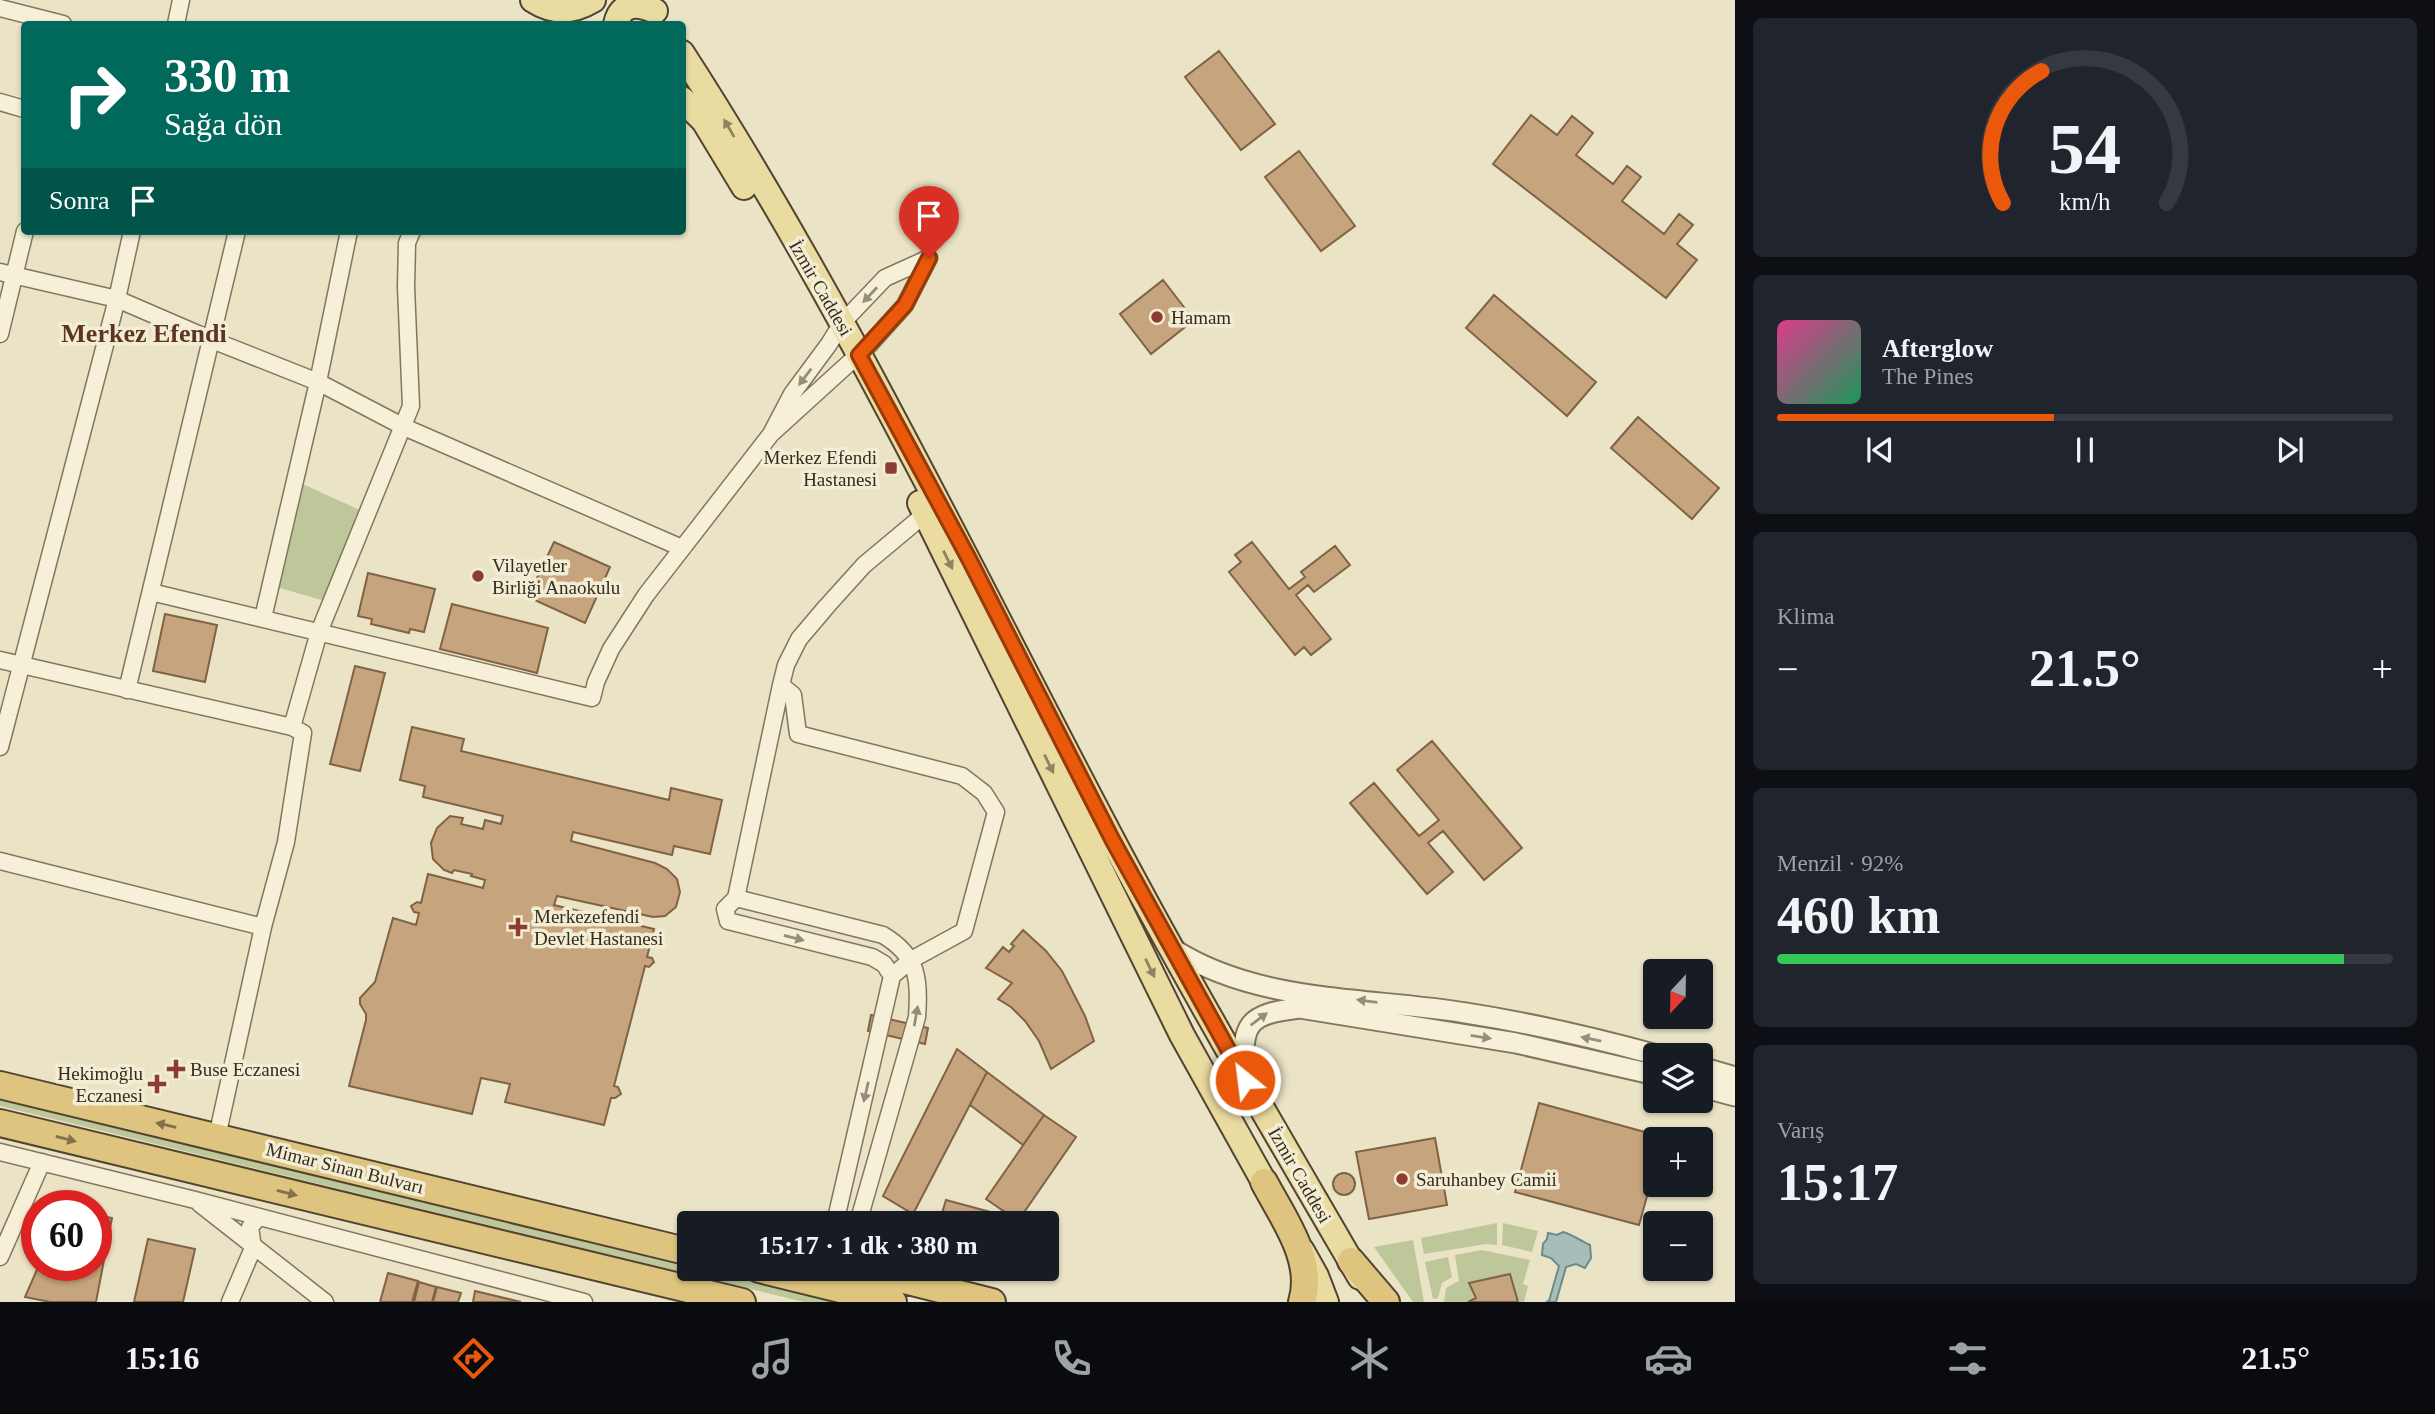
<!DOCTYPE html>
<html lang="tr">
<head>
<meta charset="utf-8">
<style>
  body { margin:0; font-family:"Times New Roman",serif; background:#20242c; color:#f1f3f6; height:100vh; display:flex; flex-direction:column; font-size:26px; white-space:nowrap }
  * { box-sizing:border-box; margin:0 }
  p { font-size:23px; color:#9ea1a6 }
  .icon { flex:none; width:38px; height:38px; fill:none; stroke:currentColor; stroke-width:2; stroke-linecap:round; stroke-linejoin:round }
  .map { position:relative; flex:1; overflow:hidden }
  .sheet { display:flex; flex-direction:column; gap:18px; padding:18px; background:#0d0f14; width:700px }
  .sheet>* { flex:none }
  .hud { position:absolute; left:21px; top:21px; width:665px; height:214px; border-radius:7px; box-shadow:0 2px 5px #0004; background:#00695c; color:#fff; overflow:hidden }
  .needle { width:46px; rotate:202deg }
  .fabs { position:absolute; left:1643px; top:959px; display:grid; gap:14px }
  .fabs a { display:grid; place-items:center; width:70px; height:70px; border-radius:7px; background:#171b24; box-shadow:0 2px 5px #0004; font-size:35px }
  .speed { position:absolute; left:21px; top:1190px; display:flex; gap:14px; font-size:35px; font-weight:700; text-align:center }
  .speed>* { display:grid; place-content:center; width:91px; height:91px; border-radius:50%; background:#171b24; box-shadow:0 2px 5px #0004; line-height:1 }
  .speed .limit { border:10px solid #d22; background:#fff; color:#111 }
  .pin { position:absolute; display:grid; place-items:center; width:60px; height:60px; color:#fff; margin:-72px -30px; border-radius:50% 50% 50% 0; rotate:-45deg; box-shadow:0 0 7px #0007 }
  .pin .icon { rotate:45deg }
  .me { position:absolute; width:77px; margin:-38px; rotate:331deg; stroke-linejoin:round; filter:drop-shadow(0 0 5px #0008) }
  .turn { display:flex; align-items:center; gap:24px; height:147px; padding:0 28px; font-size:32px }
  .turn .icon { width:91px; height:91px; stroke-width:2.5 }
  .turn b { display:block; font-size:49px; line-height:60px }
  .then { display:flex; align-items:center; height:66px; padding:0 28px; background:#0003; gap:14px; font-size:26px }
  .big { font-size:52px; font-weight:800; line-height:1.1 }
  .sheet .tile { flex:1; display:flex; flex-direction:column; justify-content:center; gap:10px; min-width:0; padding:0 24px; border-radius:10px; background:#20242c }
  .sheet .dial { align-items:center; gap:0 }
  .dial svg { height:182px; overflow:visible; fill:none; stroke:#363941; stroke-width:7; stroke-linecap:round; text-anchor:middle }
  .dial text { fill:#f1f3f6; stroke:none }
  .song { display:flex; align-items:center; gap:21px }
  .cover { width:84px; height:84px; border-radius:10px; background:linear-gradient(135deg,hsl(330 70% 55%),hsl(150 70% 35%)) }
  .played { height:7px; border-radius:4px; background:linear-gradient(90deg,#ea580c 45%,#363941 45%) }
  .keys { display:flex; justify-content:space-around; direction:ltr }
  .heat { display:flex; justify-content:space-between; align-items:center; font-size:38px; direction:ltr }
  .charge { height:10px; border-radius:5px; background:linear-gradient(90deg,#34c759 92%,#363941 0) }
  .trip { position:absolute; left:677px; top:1211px; width:382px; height:70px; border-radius:7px; background:#171b24; box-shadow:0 2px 5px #0004; font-weight:800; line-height:70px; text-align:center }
  .tab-bar { display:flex; height:112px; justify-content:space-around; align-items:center; background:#090b0e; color:#9ea1a6 }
  .tab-bar .icon { width:49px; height:49px }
  .tab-bar .active { color:#ea580c }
  .tab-bar b { font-size:32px; color:#f1f3f6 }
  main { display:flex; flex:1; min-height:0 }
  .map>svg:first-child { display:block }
</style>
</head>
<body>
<main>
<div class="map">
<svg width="1735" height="1302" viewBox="0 0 1735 1302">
  <rect width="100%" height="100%" fill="#eae3c5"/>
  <path fill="#bdc79a" d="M 298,482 L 362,511 L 332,603 L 273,586 Z
    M 0,1096 L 689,1264 L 690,1269 L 710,1269 L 847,1302 L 804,1302 L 0,1106 Z
    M 1497,1223 L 1497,1245 L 1486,1244 L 1424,1254 L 1421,1238 Z
    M 1503,1223 L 1538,1231 L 1532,1252 L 1502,1245 Z
    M 1413,1240 L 1424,1302 L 1413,1302 L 1374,1247 Z
    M 1482,1250 L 1530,1260 L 1523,1284 L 1528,1286 L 1524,1302 L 1518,1302 L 1509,1274 L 1470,1283 L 1476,1298 L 1468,1302 L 1444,1302 L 1446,1288 L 1459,1281 L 1455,1255 Z
    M 1448,1257 L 1452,1277 L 1442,1283 L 1438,1298 L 1433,1299 L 1425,1262 Z"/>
  <path fill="#a6beb9" stroke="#6e8b87" stroke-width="2" d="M 1563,1232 C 1574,1235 1580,1241 1590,1245 L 1591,1258 L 1585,1268 L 1576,1264 L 1566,1267 L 1556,1302 L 1546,1302 L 1549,1301 L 1559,1266 L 1551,1258 L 1542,1255 L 1543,1244 L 1547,1239 L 1548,1233 L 1557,1235 Z"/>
  <path fill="#c5a47e" stroke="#806345" stroke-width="2" d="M 1219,51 L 1275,124 L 1241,150 L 1185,77 Z
    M 1531,115 L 1557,135 L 1572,116 L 1593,133 L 1576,155 L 1613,184 L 1627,166 L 1641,177 L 1622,201 L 1664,234 L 1679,214 L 1693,225 L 1677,244 L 1697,260 L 1666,298 L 1493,164 Z
    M 1299,151 L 1355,226 L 1321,251 L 1265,177 Z
    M 1163,280 L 1194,320 L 1151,354 L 1120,314 Z
    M 1494,295 L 1596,382 L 1567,416 L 1466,328 Z
    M 1638,417 L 1719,488 L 1692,519 L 1611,448 Z
    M 554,542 L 610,567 L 585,623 L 528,597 Z
    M 1252,542 L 1289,589 L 1305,577 L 1301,572 L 1335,546 L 1350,565 L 1314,592 L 1308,585 L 1296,595 L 1331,639 L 1311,655 L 1304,647 L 1295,655 L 1229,572 L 1241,562 L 1235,555 Z
    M 368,573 L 435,589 L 424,632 L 410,629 L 409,633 L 371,624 L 372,619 L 358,616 Z
    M 452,604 L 548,628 L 537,673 L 440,649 Z
    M 165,614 L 217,625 L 205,682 L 153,671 Z
    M 355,666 L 385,673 L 360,771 L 330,764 Z
    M 412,727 L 464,739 L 461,751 L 669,800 L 671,788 L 722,800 L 710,854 L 674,846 L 672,855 L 573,832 L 571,841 L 655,863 L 667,869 L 677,879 L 680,892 L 676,907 L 665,916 L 653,917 L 557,896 L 554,905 L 654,929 L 647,957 L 652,958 L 654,962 L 649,967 L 645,966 L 614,1086 L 618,1087 L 621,1094 L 615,1098 L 611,1098 L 604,1125 L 505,1102 L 510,1084 L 481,1078 L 472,1114 L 349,1086 L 366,1020 L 366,1014 L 360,1004 L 360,998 L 375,982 L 393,918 L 416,925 L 419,913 L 414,912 L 411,906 L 417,902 L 421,903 L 428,874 L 483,888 L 485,880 L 471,876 L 472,874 L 454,870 L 452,873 L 444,870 L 433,859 L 431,843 L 437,828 L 450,816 L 463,818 L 461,824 L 483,829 L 485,820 L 501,824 L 503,816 L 423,797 L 425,786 L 400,780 Z
    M 1432,741 L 1522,848 L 1484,880 L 1443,831 L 1428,843 L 1453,872 L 1427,894 L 1350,803 L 1374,783 L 1419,836 L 1439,820 L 1397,770 Z
    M 1023,930 L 1046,951 L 1062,971 L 1085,1016 L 1094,1041 L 1051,1069 L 1039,1041 L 1025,1021 L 1011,1007 L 998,999 L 1012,983 L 986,968 L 1003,947 L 1009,952 L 1014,946 L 1011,944 Z
    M 871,1015 L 928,1028 L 925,1044 L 868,1031 Z
    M 957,1049 L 987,1072 L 913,1214 L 883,1196 Z
    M 987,1072 L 1044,1115 L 1023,1145 L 970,1105 Z
    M 1539,1103 L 1663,1137 L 1662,1139 L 1656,1139 L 1656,1164 L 1639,1225 L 1515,1192 Z
    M 1044,1115 L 1076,1137 L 1018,1221 L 986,1199 Z
    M 1435,1138 L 1447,1205 L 1369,1219 L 1356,1152 Z
    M1333 1184a11 11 0 1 1 22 0a11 11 0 1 1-22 0Z
    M 946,1200 L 1009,1217 L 1007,1223 L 939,1223 Z
    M 96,1215 L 112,1218 L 96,1302 L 50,1302 L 25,1297 L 39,1265 L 96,1265 Z
    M 148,1239 L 195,1249 L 183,1302 L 134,1302 Z
    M 388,1273 L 418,1281 L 412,1302 L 380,1302 Z
    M 1510,1274 L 1518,1302 L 1468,1302 L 1476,1298 L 1469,1283 Z
    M 419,1282 L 436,1287 L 432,1302 L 414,1302 Z
    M 437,1287 L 461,1293 L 458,1302 L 433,1302 Z
    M 475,1291 L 521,1302 L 473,1302 Z"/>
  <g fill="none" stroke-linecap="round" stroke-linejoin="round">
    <defs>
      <path id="minor" d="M 0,8 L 63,24
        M 176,24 L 181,0
        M 0,102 L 24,109
        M 349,231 L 318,382 L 404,427 L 682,548
        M 0,272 L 117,299 L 212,340 L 318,382 L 263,618
        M 0,334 L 25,231
        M 151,592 L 592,698 L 596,682 L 611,649 L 646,595 L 771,434 L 792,394 L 829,344 L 842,323 L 885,278 L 929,258 L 905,305 L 870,344 L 771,434
        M 0,660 L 292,727
        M 781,685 L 786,665 L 799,639 L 827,606 L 864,565 L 925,514
        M 127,690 L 237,231
        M 0,747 L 117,299 L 132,231
        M 0,861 L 263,927
        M 736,898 L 883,935 C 918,956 920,979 917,1017 L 858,1223
        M 217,1137 L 263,927 L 286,842 L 303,733 L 292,727 L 319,632 L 411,406 L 406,287 L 407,243 L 412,231
        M 0,1152 L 195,1200 L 584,1302
        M 200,1204 L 325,1302
        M 835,1223 L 892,976 L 884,964 L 872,957 L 728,921 L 725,909 L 736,898 L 781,685 L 793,695 L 798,734 L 962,776 L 984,793 L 996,812 L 964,931 L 911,960 L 892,976
        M 0,1257 L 42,1162
        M 230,1302 L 253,1248 L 250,1227 L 259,1217"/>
      <path id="tertiary" d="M 1173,949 C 1259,1004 1368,997 1466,1013 C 1530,1023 1595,1038 1657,1055
        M 1701,1067 L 1735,1077
        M 1245,1076 C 1241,1023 1247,1014 1300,1008 L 1516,1043 L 1656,1075
        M 1701,1087 L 1735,1096"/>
      <path id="primary" d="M 533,0 C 553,13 573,12 593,0
        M 616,24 C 621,2 638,3 655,11
        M 682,53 C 845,305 974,578 1114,843 C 1192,990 1276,1133 1360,1277
        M 682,99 L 704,121 L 744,187
        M 920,503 L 1182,1035 L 1274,1200
        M 1302,1251 L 1316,1276 L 1326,1302"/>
      <path id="trunk" d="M 0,1085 L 690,1252
        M 0,1123 L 742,1302
        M 1264,1182 C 1283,1218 1315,1260 1302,1302
        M 1351,1261 L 1386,1302
        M 759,1269 L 893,1302
        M 860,1269 L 992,1302"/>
    </defs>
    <use href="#minor" stroke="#83765d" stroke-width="19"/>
    <use href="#tertiary" stroke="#83765d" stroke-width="23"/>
    <use href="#primary" stroke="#514431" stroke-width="28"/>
    <use href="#trunk" stroke="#514431" stroke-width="30"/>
    <use href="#minor" stroke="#f5f0d7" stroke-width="16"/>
    <use href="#tertiary" stroke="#f5f0d7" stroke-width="19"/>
    <use href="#primary" stroke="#eadba0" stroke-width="24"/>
    <use href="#trunk" stroke="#dec47e" stroke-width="26"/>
  </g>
  <defs><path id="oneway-solid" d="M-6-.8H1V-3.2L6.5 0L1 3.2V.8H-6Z" transform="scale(1.75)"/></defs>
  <g fill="#908460">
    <use href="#oneway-solid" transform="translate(729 128) rotate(-120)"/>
    <use href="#oneway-solid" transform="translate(948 560) rotate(64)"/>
    <use href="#oneway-solid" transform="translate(1049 764) rotate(64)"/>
    <use href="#oneway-solid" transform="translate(1150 968) rotate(64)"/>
  </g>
  <g fill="#958e7b">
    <use href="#oneway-solid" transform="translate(870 295) rotate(133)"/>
    <use href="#oneway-solid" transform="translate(805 377) rotate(127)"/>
    <use href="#oneway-solid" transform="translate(794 938) rotate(14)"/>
    <use href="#oneway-solid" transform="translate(1367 1001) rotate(-173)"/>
    <use href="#oneway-solid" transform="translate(916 1016) rotate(-80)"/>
    <use href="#oneway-solid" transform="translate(1259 1019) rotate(-37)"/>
    <use href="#oneway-solid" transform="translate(1481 1037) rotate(9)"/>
    <use href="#oneway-solid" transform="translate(1591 1039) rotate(-168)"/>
    <use href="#oneway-solid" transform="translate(866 1092) rotate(103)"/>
  </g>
  <g fill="#81704a">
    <use href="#oneway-solid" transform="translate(166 1125) rotate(-167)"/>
    <use href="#oneway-solid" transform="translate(66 1139) rotate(14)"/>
    <use href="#oneway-solid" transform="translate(287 1193) rotate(14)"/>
  </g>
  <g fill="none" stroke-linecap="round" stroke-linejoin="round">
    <defs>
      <path id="route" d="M 929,258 L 905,305 L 859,355 L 968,557 L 1113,841 L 1245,1080"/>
    </defs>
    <use href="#route" stroke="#983908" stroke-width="18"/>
    <use href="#route" stroke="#ea580c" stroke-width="12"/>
  </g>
  <g fill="#8d3c32" stroke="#f2edd4" stroke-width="2.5">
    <circle cx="1157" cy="317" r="7"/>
    <rect x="884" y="461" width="14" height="14" rx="3.5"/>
    <circle cx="478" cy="576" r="7"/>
    <path d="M514.5 916.5h7v7h7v7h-7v7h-7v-7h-7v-7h7z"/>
    <path d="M172.5 1058.5h7v7h7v7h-7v7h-7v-7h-7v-7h7z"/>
    <path d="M153.5 1073.5h7v7h7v7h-7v7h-7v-7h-7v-7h7z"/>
    <circle cx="1402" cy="1179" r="7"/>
  </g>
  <g text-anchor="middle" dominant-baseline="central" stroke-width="7" stroke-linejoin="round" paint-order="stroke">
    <g font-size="19" fill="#352c1f" stroke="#f2edd4">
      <text transform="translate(821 288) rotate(60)">İzmir Caddesi</text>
      <text transform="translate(345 1168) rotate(14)">Mimar Sinan Bulvarı</text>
      <text transform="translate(1300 1175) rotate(60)">İzmir Caddesi</text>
    </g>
    <g font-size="19" fill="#352c1f" stroke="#f2edd4" text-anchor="start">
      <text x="1171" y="317">Hamam</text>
      <text x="877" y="457" text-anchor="end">Merkez Efendi<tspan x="877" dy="22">Hastanesi</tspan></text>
      <text x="492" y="565">Vilayetler<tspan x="492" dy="22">Birliği Anaokulu</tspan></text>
      <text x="534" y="916">Merkezefendi<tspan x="534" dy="22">Devlet Hastanesi</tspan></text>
      <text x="190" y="1069">Buse Eczanesi</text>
      <text x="143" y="1073" text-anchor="end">Hekimoğlu<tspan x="143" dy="22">Eczanesi</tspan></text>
      <text x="1416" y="1179">Saruhanbey Camii</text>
    </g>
    <g font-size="26" font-weight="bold" fill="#5d3623" stroke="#f2edd4">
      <text x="144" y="333">Merkez Efendi</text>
    </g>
  </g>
</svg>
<div class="fabs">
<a><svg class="needle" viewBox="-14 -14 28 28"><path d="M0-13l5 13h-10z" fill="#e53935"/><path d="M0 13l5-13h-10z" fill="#9ea1a6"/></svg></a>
<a><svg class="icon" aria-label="layers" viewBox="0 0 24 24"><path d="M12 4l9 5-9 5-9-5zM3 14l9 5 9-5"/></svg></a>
<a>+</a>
<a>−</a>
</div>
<div class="speed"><div class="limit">60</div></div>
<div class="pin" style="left:929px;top:258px;background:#d93025"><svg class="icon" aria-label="arrive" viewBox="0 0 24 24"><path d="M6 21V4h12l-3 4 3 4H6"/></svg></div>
<svg class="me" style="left:1245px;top:1080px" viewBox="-20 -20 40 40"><circle r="17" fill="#ea580c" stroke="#fff" stroke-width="3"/><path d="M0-11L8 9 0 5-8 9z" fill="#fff"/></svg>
<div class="trip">15:17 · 1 dk · 380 m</div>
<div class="hud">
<div class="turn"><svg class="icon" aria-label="right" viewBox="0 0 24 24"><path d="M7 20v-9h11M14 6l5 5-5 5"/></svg><div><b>330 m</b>Sağa dön</div></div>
<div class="then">Sonra<svg class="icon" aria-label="arrive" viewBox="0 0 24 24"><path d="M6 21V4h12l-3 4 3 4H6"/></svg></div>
</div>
</div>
<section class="sheet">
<div class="tile dial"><svg viewBox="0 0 100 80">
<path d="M14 69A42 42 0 1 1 86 69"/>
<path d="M14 69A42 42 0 0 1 31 11" stroke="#ea580c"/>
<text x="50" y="56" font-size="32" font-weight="700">54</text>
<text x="50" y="72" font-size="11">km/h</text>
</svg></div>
<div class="tile">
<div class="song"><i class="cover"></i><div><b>Afterglow</b><p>The Pines</p></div></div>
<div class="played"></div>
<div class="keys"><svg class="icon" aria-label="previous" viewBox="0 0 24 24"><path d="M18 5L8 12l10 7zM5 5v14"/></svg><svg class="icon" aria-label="pause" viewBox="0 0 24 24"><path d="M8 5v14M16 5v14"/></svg><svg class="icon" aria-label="next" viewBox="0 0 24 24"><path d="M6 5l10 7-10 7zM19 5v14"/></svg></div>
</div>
<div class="tile"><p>Klima</p>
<div class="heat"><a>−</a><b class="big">21.5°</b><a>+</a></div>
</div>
<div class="tile"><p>Menzil · 92%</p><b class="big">460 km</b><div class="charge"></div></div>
<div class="tile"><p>Varış</p><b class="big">15:17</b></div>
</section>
</main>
<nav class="tab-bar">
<b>15:16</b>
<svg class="icon active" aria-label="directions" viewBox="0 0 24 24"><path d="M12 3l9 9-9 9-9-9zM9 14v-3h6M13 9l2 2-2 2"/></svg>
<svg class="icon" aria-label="music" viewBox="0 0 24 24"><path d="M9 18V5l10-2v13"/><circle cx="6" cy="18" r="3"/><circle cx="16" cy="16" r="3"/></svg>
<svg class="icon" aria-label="phone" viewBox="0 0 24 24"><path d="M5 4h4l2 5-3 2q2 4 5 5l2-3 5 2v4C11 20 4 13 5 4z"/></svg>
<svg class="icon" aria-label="climate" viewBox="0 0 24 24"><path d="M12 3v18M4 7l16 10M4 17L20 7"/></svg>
<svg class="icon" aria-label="car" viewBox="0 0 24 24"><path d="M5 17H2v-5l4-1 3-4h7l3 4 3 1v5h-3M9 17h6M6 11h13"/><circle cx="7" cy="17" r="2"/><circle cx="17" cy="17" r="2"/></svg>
<svg class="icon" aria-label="filters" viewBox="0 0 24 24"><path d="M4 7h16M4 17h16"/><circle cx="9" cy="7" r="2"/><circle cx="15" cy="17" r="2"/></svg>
<b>21.5°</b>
</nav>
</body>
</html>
